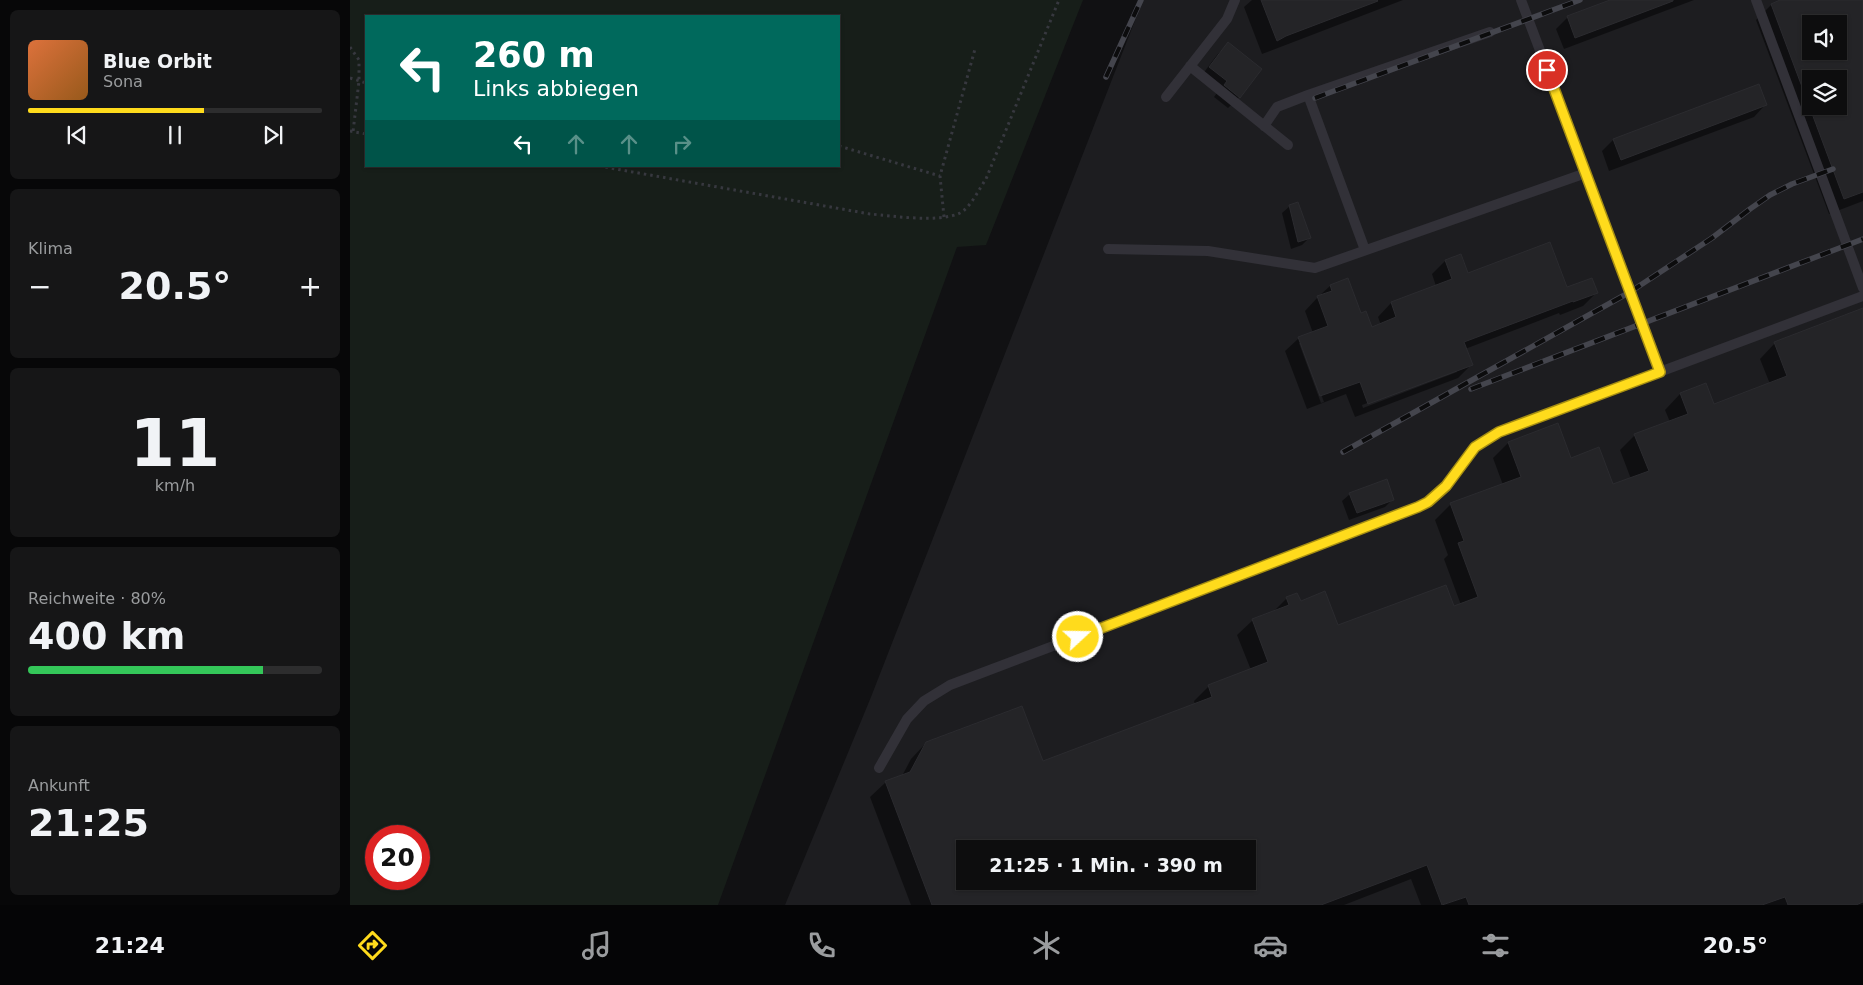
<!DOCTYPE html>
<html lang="de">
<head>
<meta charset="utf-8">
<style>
  body { margin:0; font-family:"DejaVu Sans",sans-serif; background:#161617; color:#f1f3f6; height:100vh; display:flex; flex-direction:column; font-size:19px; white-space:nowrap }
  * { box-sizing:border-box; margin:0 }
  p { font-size:16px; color:#9a9c9e }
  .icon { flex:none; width:28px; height:28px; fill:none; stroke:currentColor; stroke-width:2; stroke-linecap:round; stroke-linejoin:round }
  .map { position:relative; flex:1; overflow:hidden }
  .panel { display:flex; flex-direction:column; gap:10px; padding:10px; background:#070708; width:350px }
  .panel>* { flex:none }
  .guide { position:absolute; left:15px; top:15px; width:475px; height:152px; border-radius:0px; box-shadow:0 1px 4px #0004,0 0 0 1px #2d2d2e; background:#00695c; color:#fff; overflow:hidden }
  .controls { position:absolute; left:1452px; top:15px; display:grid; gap:10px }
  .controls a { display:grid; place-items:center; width:45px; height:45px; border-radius:0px; background:#0d0d0e; box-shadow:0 1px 4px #0004,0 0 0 1px #2d2d2e; font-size:25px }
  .speed { position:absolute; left:15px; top:825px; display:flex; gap:10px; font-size:25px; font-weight:700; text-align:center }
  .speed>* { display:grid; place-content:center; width:65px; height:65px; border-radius:50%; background:#0d0d0e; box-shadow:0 1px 4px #0004,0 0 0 1px #2d2d2e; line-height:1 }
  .speed .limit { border:8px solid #d22; background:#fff; color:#111 }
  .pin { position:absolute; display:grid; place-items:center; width:42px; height:42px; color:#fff; margin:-21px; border:2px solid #fff; border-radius:50%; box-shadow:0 1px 5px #0007 }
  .me { position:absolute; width:55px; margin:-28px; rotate:69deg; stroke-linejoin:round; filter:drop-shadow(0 0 4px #0008) }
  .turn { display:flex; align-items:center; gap:18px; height:105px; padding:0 25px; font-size:22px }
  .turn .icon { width:65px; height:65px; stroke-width:2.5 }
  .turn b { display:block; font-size:35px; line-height:42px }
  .lanes { display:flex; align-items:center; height:48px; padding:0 25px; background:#0003; justify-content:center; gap:25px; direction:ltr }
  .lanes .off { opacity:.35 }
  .big { font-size:38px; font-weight:700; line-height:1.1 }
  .panel .tile { flex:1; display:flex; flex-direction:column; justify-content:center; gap:8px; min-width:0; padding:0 18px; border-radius:8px; background:#161617 }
  .panel .dial { align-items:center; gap:0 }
  .dial b { font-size:65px; line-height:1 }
  .song { display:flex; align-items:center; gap:15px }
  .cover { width:60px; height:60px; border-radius:8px; background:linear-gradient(135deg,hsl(20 70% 55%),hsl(30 70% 35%)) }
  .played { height:5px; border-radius:2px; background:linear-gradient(90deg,#ffdb1c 60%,#2d2d2e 60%) }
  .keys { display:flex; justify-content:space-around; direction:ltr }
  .heat { display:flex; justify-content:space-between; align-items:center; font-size:28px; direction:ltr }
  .charge { height:8px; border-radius:4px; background:linear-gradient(90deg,#34c759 80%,#2d2d2e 0) }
  .trip { position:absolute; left:606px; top:840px; width:300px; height:50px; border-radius:0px; background:#0d0d0e; box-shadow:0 1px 4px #0004,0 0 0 1px #2d2d2e; font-weight:700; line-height:50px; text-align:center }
  .dock { display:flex; height:80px; justify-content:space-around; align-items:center; background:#050506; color:#9a9c9e }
  .dock .icon { width:35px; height:35px }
  .dock .current { color:#ffdb1c }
  .dock b { font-size:22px; color:#f1f3f6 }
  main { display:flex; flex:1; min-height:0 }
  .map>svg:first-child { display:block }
</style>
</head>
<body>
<main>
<section class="panel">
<div class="tile">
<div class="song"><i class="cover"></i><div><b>Blue Orbit</b><p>Sona</p></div></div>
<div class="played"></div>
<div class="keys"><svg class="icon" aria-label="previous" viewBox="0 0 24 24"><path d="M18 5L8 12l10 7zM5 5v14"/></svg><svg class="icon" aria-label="pause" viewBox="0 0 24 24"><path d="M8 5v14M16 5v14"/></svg><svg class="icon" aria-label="next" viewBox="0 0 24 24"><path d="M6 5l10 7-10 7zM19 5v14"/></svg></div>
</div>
<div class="tile"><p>Klima</p>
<div class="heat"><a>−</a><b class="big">20.5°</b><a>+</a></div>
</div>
<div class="tile dial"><b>11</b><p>km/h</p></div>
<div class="tile"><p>Reichweite · 80%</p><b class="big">400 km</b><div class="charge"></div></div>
<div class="tile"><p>Ankunft</p><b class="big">21:25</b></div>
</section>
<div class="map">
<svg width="1513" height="905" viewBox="0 0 1513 905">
  <rect width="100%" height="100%" fill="#111113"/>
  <path fill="#1d1d20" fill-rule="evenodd" d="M 793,0 L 1513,0 L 1513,905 L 435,905 L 521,697 ZM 1461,24 L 1489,24 L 1489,51 L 1461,51 ZM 1461,79 L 1489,79 L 1489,106 L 1461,106 ZM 615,849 L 898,849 L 898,881 L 615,881 Z"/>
  <path fill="#171e19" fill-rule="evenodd" d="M 0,0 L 733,0 L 636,245 L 607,247 L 368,905 L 0,905 ZM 16,16 L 489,16 L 489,166 L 16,166 ZM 26,836 L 69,836 L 69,879 L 26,879 Z"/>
  <path fill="#0007" fill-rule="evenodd" d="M 902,0 L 1053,0 L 912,54 L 894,7 Z
    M 1264,0 L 1344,0 L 1214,49 L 1206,29 L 1218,17 Z
    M 1434,0 L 1513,0 L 1513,201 L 1479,214 L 1406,20 L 1421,5 ZM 1461,24 L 1489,24 L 1489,51 L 1461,51 ZM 1461,79 L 1489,79 L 1489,106 L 1461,106 Z
    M 878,44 L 889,97 L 878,108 L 864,97 L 867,93 L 849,79 L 867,55 Z
    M 1415,105 L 1404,117 L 1259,171 L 1252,151 L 1263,140 Z
    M 940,206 L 959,238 L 952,245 L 941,249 L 932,213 Z
    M 1111,255 L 1117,275 L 1246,293 L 1233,306 L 1210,315 L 1209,313 L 1115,349 L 1121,365 L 1108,378 L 1005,417 L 996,394 L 957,409 L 935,351 L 949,338 L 963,333 L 955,311 L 968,297 L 980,286 L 997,280 L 1011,315 L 1021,328 L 1031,325 L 1028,317 L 1041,303 L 1086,286 L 1082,274 L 1095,261 ZM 949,343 L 952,343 L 974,402 L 971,403 ZM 1107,370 L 1107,372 L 1013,408 L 1012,405 Z
    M 1513,309 L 1513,905 L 1071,905 L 1061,879 L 994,905 L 561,905 L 520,797 L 536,782 L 552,776 L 561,759 L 576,743 L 692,762 L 845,705 L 844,701 L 859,686 L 901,670 L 887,635 L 903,620 L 922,613 L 937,598 L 950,602 L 987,627 L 1103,608 L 1111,605 L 1094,559 L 1098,555 L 1085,520 L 1101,504 L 1153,485 L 1143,458 L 1158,443 L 1220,459 L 1262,486 L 1281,479 L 1270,450 L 1285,435 L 1320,422 L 1315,410 L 1330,394 L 1355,385 L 1363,406 L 1420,384 L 1410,359 L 1425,343 ZM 615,849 L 898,849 L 898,881 L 615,881 Z
    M 1000,494 L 1043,499 L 1035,507 L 999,520 L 992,501 Z"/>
  <path fill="#242427" stroke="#2b2b2f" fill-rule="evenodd" d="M 911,0 L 1027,0 L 1028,1 L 936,36 L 927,41 Z
    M 1260,0 L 1323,0 L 1323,1 L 1225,38 L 1217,16 Z
    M 1430,0 L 1513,0 L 1513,192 L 1494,199 L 1421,4 ZM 1461,24 L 1489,24 L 1489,51 L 1461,51 ZM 1461,79 L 1489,79 L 1489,106 L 1461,106 Z
    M 878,42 L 912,69 L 890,98 L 874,85 L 877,81 L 859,67 Z
    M 1409,84 L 1417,105 L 1271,160 L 1263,139 Z
    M 948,202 L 961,238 L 948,242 L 939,205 Z
    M 1200,242 L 1217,287 L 1242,278 L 1248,293 L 1223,302 L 1223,301 L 1114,342 L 1123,365 L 1018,404 L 1010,382 L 970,396 L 948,337 L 978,326 L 967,296 L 982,291 L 980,285 L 998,278 L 1011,313 L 1016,311 L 1022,327 L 1046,317 L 1041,302 L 1102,279 L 1095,260 L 1111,254 L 1118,273 Z
    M 1513,308 L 1513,902 L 1506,905 L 1438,905 L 1435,897 L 1412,905 L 1119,905 L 1116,897 L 1092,905 L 1077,865 L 971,905 L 582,905 L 535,781 L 560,772 L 576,742 L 672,706 L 693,761 L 862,697 L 858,685 L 918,662 L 902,619 L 939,605 L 936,597 L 947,593 L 951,601 L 975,591 L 988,625 L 1096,585 L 1104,606 L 1128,597 L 1108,543 L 1114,541 L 1100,503 L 1171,477 L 1158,442 L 1208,423 L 1221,458 L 1249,447 L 1263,484 L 1299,471 L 1284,434 L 1338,414 L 1330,393 L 1356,383 L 1364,404 L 1437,376 L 1424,342 ZM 615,849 L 898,849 L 898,881 L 615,881 Z
    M 1037,479 L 1044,500 L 1007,513 L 999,493 Z"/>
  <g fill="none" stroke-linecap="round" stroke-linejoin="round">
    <path stroke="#37383f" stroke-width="3" stroke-dasharray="2.5 4" stroke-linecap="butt" d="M 0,47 L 9,60 L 9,81 L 3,132
      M 0,78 L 16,83
      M 0,131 L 16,134
      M 489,146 L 590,176
      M 249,166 L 520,214 C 543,216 589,223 610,213 C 621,207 629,189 636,179 L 709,0
      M 594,217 L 590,176 L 625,49"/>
    <path stroke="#323138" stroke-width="10" d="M 1171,0 L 1311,372
      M 1406,0 L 1513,288
      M 840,66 L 938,145
      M 958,95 L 1015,250
      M 816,97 L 877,19 L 885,0
      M 914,126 L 927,107 L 958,95 L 1140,32
      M 758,249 L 858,251 L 965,268 L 1236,173
      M 529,768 L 557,719 L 574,701 L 600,685 L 1057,512 L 1078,502 L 1097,486 L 1125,447 L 1149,432 L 1513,296"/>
    <defs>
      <path id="rail" d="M 756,77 L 791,0
        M 965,98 L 1230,0
        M 1121,389 L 1513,239
        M 993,452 L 1280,292 L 1362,238 L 1400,209 L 1420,195 L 1442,184 L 1483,169"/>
    </defs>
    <use href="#rail" stroke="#44454d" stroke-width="5.5"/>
    <use href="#rail" stroke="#0c0c0d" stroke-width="4" stroke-dasharray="11" stroke-linecap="butt"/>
  </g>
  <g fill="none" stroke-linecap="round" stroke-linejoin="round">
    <defs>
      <path id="route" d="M 728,637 L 1068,507 L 1078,502 L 1096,486 L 1125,447 L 1149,432 L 1310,372 L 1197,70"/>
    </defs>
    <use href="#route" stroke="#a68e12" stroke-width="12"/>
    <use href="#route" stroke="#ffdb1c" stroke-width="9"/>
  </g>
</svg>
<div class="controls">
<a><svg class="icon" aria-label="sound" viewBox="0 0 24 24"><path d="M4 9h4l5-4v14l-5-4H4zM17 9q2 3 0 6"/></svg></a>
<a><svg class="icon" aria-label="layers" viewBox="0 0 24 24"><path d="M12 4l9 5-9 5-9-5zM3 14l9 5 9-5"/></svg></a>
</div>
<div class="speed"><div class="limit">20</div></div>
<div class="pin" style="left:1197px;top:70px;background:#d93025"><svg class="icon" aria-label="arrive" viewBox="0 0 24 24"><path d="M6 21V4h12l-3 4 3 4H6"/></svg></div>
<svg class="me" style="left:728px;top:637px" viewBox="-20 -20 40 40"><circle r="17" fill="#ffdb1c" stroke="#fff" stroke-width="3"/><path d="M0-11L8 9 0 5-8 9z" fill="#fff"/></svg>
<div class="trip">21:25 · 1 Min. · 390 m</div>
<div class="guide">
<div class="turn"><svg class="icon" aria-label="left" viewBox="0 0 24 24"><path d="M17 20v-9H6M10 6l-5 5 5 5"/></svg><div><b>260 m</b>Links abbiegen</div></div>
<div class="lanes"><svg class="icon" aria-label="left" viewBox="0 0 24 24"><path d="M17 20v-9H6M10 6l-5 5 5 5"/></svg><svg class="icon off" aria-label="ahead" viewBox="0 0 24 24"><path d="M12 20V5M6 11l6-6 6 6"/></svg><svg class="icon off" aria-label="ahead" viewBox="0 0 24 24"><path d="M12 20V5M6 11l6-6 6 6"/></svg><svg class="icon off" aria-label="right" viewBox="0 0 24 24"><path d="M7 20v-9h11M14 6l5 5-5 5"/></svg></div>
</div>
</div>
</main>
<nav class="dock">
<b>21:24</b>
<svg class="icon current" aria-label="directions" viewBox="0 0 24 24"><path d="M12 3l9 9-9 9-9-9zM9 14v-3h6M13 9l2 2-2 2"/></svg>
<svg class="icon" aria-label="music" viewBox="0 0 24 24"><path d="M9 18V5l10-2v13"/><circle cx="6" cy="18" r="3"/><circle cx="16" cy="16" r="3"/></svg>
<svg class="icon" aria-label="phone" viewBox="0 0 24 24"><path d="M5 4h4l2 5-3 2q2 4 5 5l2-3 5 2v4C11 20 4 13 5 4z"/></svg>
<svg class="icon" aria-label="climate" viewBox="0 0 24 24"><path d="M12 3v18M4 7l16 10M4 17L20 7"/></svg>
<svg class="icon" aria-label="car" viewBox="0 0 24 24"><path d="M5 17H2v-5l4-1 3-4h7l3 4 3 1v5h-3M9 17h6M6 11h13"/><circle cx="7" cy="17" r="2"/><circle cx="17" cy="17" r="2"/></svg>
<svg class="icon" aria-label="filters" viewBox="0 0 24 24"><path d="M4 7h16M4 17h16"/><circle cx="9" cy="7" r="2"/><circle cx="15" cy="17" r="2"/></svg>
<b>20.5°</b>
</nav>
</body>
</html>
